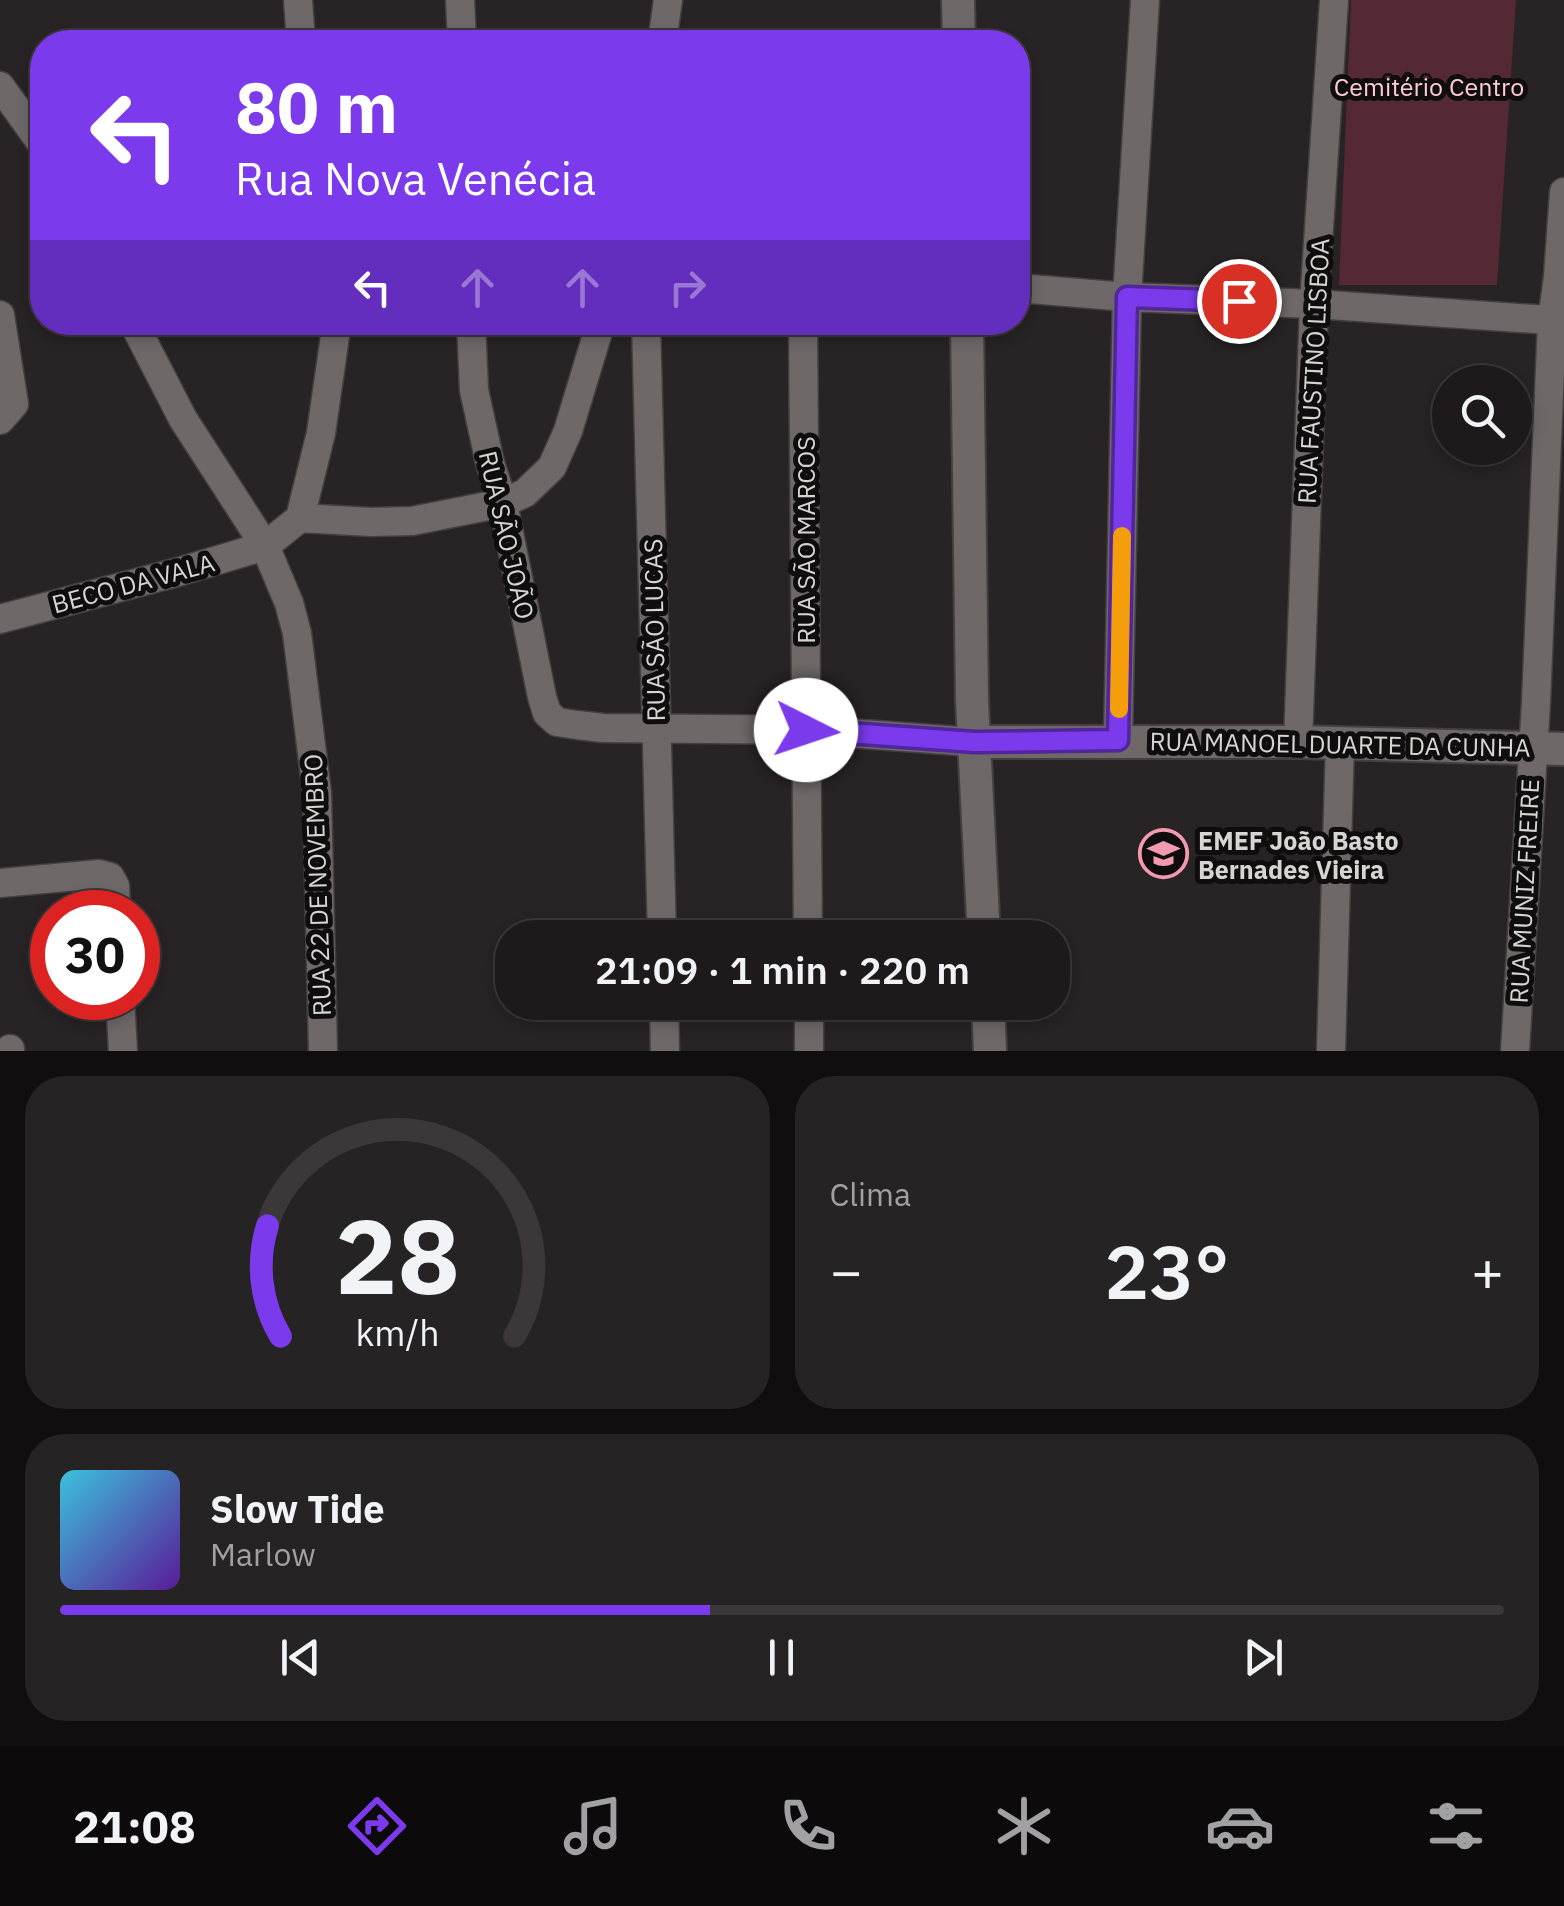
<!DOCTYPE html>
<html lang="pt">
<head>
<meta charset="utf-8">
<style>
  body { margin:0; font-family:"IBM Plex Sans",sans-serif; background:#262324; color:#f1f3f6; height:100vh; display:flex; flex-direction:column; font-size:38px; white-space:nowrap }
  * { box-sizing:border-box; margin:0 }
  p { font-size:32px; color:#a1a1a3 }
  .icon { flex:none; width:55px; height:55px; fill:none; stroke:currentColor; stroke-width:2; stroke-linecap:round; stroke-linejoin:round }
  .map { position:relative; height:1051px; overflow:hidden }
  .side { display:flex; flex-direction:column; gap:25px; padding:25px; background:#100e0f; flex:1 }
  .side>* { flex:none }
  .guide { position:absolute; left:30px; top:30px; width:1000px; height:305px; border-radius:40px; box-shadow:0 5px 15px #0003,0 0 0 2px #3c383a; background:#7c3aed; color:#fff; overflow:hidden }
  .buttons { position:absolute; left:1432px; top:365px; display:grid; gap:20px }
  .buttons a { display:grid; place-items:center; width:100px; height:100px; border-radius:50%; background:#1e1a1b; box-shadow:0 5px 15px #0003,0 0 0 2px #3c383a; font-size:50px }
  .speed { position:absolute; left:30px; top:890px; display:flex; gap:20px; font-size:50px; font-weight:700; text-align:center }
  .speed>* { display:grid; place-content:center; width:130px; height:130px; border-radius:50%; background:#1e1a1b; box-shadow:0 5px 15px #0003,0 0 0 2px #3c383a; line-height:1 }
  .speed .limit { border:15px solid #d22; background:#fff; color:#111 }
  .pin { position:absolute; display:grid; place-items:center; width:85px; height:85px; color:#fff; margin:-42px; border:5px solid #fff; border-radius:50%; box-shadow:0 2px 10px #0007 }
  .me { position:absolute; width:110px; margin:-55px; rotate:94deg; stroke-linejoin:round; filter:drop-shadow(0 0 8px #0008) }
  .turn { display:flex; align-items:center; gap:35px; height:210px; padding:0 40px; font-size:45px }
  .turn .icon { width:130px; height:130px; stroke-width:2.5 }
  .turn b { display:block; font-size:70px; line-height:85px }
  .lanes { display:flex; align-items:center; height:95px; padding:0 40px; background:#0003; justify-content:center; gap:50px; direction:ltr }
  .lanes .off { opacity:.35 }
  .big { font-size:75px; font-weight:600; line-height:1.1 }
  .side .card { flex:1; display:flex; flex-direction:column; justify-content:center; gap:15px; min-width:0; padding:0 35px; border-radius:40px; background:#262324 }
  .side .dial { align-items:center; gap:0 }
  .dial svg { height:260px; overflow:visible; fill:none; stroke:#3c383a; stroke-width:7; stroke-linecap:round; text-anchor:middle }
  .dial text { fill:#f1f3f6; stroke:none }
  .song { display:flex; align-items:center; gap:30px }
  .cover { width:120px; height:120px; border-radius:15px; background:linear-gradient(135deg,hsl(190 70% 55%),hsl(270 70% 35%)) }
  .played { height:10px; border-radius:5px; background:linear-gradient(90deg,#7c3aed 45%,#3c383a 45%) }
  .keys { display:flex; justify-content:space-around; direction:ltr }
  .heat { display:flex; justify-content:space-between; align-items:center; font-size:55px; direction:ltr }
  .side .tiles { flex:1; display:grid; gap:25px; grid-template-columns:1fr 1fr }
  .card:last-child { grid-column:span 2 }
  .trip { position:absolute; left:495px; top:920px; width:575px; height:100px; border-radius:40px; background:#1e1a1b; box-shadow:0 5px 15px #0003,0 0 0 2px #3c383a; font-weight:600; line-height:100px; text-align:center }
  .tab-bar { display:flex; height:160px; justify-content:space-around; align-items:center; background:#0c0a0b; color:#a1a1a3 }
  .tab-bar .icon { width:70px; height:70px }
  .tab-bar .on { color:#7c3aed }
  .tab-bar b { font-size:45px; color:#f1f3f6 }
  .map>svg:first-child { display:block }
</style>
</head>
<body>
<div class="map">
<svg width="1564" height="1051" viewBox="0 0 1564 1051">
  <rect width="100%" height="100%" fill="#282324"/>
  <path fill="#542935" d="M 1351,0 L 1516,0 L 1497,285 L 1339,285 Z"/>
  <g fill="none" stroke-linecap="round" stroke-linejoin="round">
    <defs>
      <path id="minor" d="M 298,0 L 301,42
        M 460,0 L 462,42
        M 662,42 L 668,0
        M 0,86 L 42,144
        M 1018,288 L 1127,297 L 1314,304 L 1564,321
        M 0,315 L 14,404 L 0,420
        M 133,322 L 183,419 L 265,546 L 289,603 L 297,633 L 317,793 L 323,1051
        M 471,322 L 474,390 L 490,463 L 503,503 L 542,697 L 547,713 L 557,722 L 577,725 L 603,728 L 807,730 L 974,742
        M 646,322 L 662,938
        M 803,322 L 808,938
        M 300,518 L 371,522 L 412,521 L 503,503 L 525,493 L 552,467 L 568,431 L 601,322
        M 0,619 L 178,572 L 265,546 L 300,518 L 321,433 L 337,322
        M 1118,740 L 1127,297 L 1145,0
        M 1298,742 L 1314,304 L 1334,0
        M 0,883 L 99,874 L 110,877 L 115,886 L 116,912
        M 120,998 L 123,1051
        M 664,1002 L 665,1051
        M 809,1002 L 809,1051
        M 10,1049 L 10,1051
        M 1331,1051 L 1340,742
        M 1515,1051 L 1536,703 L 1552,321 L 1558,277 L 1564,192"/>
      <path id="tertiary" d="M 958,0 L 959,42
        M 967,322 L 972,701 L 984,938
        M 974,742 L 1298,742 L 1564,749
        M 988,1002 L 990,1051"/>
    </defs>
    <use href="#minor" stroke="#444041" stroke-width="31"/>
    <use href="#tertiary" stroke="#444041" stroke-width="36"/>
    <use href="#minor" stroke="#6e6869" stroke-width="28"/>
    <use href="#tertiary" stroke="#6e6869" stroke-width="32"/>
  </g>
  <g fill="none" stroke-linecap="round" stroke-linejoin="round">
    <defs>
      <path id="route" d="M 806,730 L 974,742 L 1118,740 L 1127,297 L 1239,301"/>
    </defs>
    <use href="#route" stroke="#51269a" stroke-width="25"/>
    <use href="#route" stroke="#7c3aed" stroke-width="18"/>
    <path stroke="#f59e0b" stroke-width="18" d="M 1119,709 L 1122,536"/>
  </g>
  <defs>
    <symbol id="school-ring" viewBox="-11 -11 22 22"><circle r="9.5" fill="#0f0d0d" stroke="#f29ab0" stroke-width="1.5"/><path d="M0-5L7-2L0 1L-7-2ZM-4 1L0 2.5L4 1V4Q0 6-4 4Z" fill="#f29ab0"/></symbol>
  </defs>
  <g fill-rule="evenodd">
    <use href="#school-ring" x="1136" y="826" width="55" height="55"/>
  </g>
  <g text-anchor="middle" dominant-baseline="central" stroke-width="10" stroke-linejoin="round" paint-order="stroke">
    <g font-size="25" fill="#fecad5" stroke="#0f0d0d">
      <text x="1429" y="86">Cemitério Centro</text>
    </g>
    <g font-size="25" fill="#d7d4d4" stroke="#0f0d0d">
      <text transform="translate(1313 371) rotate(-87)">RUA FAUSTINO LISBOA</text>
      <text transform="translate(507 535) rotate(77)">RUA SÃO JOÃO</text>
      <text transform="translate(805 540) rotate(-90)">RUA SÃO MARCOS</text>
      <text transform="translate(133 583) rotate(-15)">BECO DA VALA</text>
      <text transform="translate(654 630) rotate(-91)">RUA SÃO LUCAS</text>
      <text transform="translate(1340 744) rotate(1)">RUA MANOEL DUARTE DA CUNHA</text>
      <text transform="translate(317 885) rotate(-92)">RUA 22 DE NOVEMBRO</text>
      <text transform="translate(1524 891) rotate(-87)">RUA MUNIZ FREIRE</text>
    </g>
    <g font-size="25" font-weight="bold" fill="#d7d4d4" stroke="#0f0d0d" text-anchor="start">
      <text x="1198" y="840">EMEF João Basto<tspan x="1198" dy="29">Bernades Vieira</tspan></text>
    </g>
  </g>
</svg>
<div class="buttons">
<a><svg class="icon" aria-label="search" viewBox="0 0 24 24"><circle cx="10" cy="10" r="6"/><path d="M15 15l6 6"/></svg></a>
</div>
<div class="speed"><div class="limit">30</div></div>
<div class="pin" style="left:1239px;top:301px;background:#d93025"><svg class="icon" aria-label="arrive" viewBox="0 0 24 24"><path d="M6 21V4h12l-3 4 3 4H6"/></svg></div>
<svg class="me" style="left:806px;top:730px" viewBox="-20 -20 40 40"><circle r="19" fill="#fff"/><path d="M0-13L10 11 0 6-10 11z" fill="#7c3aed"/></svg>
<div class="trip">21:09 · 1 min · 220 m</div>
<div class="guide">
<div class="turn"><svg class="icon" aria-label="left" viewBox="0 0 24 24"><path d="M17 20v-9H6M10 6l-5 5 5 5"/></svg><div><b>80 m</b>Rua Nova Venécia</div></div>
<div class="lanes"><svg class="icon" aria-label="left" viewBox="0 0 24 24"><path d="M17 20v-9H6M10 6l-5 5 5 5"/></svg><svg class="icon off" aria-label="ahead" viewBox="0 0 24 24"><path d="M12 20V5M6 11l6-6 6 6"/></svg><svg class="icon off" aria-label="ahead" viewBox="0 0 24 24"><path d="M12 20V5M6 11l6-6 6 6"/></svg><svg class="icon off" aria-label="right" viewBox="0 0 24 24"><path d="M7 20v-9h11M14 6l5 5-5 5"/></svg></div>
</div>
</div>
<section class="side">
<div class="tiles">
<div class="card dial"><svg viewBox="0 0 100 80">
<path d="M14 69A42 42 0 1 1 86 69"/>
<path d="M14 69A42 42 0 0 1 10 35" stroke="#7c3aed"/>
<text x="50" y="56" font-size="32" font-weight="700">28</text>
<text x="50" y="72" font-size="11">km/h</text>
</svg></div>
<div class="card"><p>Clima</p>
<div class="heat"><a>−</a><b class="big">23°</b><a>+</a></div>
</div>
<div class="card">
<div class="song"><i class="cover"></i><div><b>Slow Tide</b><p>Marlow</p></div></div>
<div class="played"></div>
<div class="keys"><svg class="icon" aria-label="previous" viewBox="0 0 24 24"><path d="M18 5L8 12l10 7zM5 5v14"/></svg><svg class="icon" aria-label="pause" viewBox="0 0 24 24"><path d="M8 5v14M16 5v14"/></svg><svg class="icon" aria-label="next" viewBox="0 0 24 24"><path d="M6 5l10 7-10 7zM19 5v14"/></svg></div>
</div>
</div>
</section>
<nav class="tab-bar">
<b>21:08</b>
<svg class="icon on" aria-label="directions" viewBox="0 0 24 24"><path d="M12 3l9 9-9 9-9-9zM9 14v-3h6M13 9l2 2-2 2"/></svg>
<svg class="icon" aria-label="music" viewBox="0 0 24 24"><path d="M9 18V5l10-2v13"/><circle cx="6" cy="18" r="3"/><circle cx="16" cy="16" r="3"/></svg>
<svg class="icon" aria-label="phone" viewBox="0 0 24 24"><path d="M5 4h4l2 5-3 2q2 4 5 5l2-3 5 2v4C11 20 4 13 5 4z"/></svg>
<svg class="icon" aria-label="climate" viewBox="0 0 24 24"><path d="M12 3v18M4 7l16 10M4 17L20 7"/></svg>
<svg class="icon" aria-label="car" viewBox="0 0 24 24"><path d="M5 17H2v-5l4-1 3-4h7l3 4 3 1v5h-3M9 17h6M6 11h13"/><circle cx="7" cy="17" r="2"/><circle cx="17" cy="17" r="2"/></svg>
<svg class="icon" aria-label="filters" viewBox="0 0 24 24"><path d="M4 7h16M4 17h16"/><circle cx="9" cy="7" r="2"/><circle cx="15" cy="17" r="2"/></svg>
</nav>
</body>
</html>
